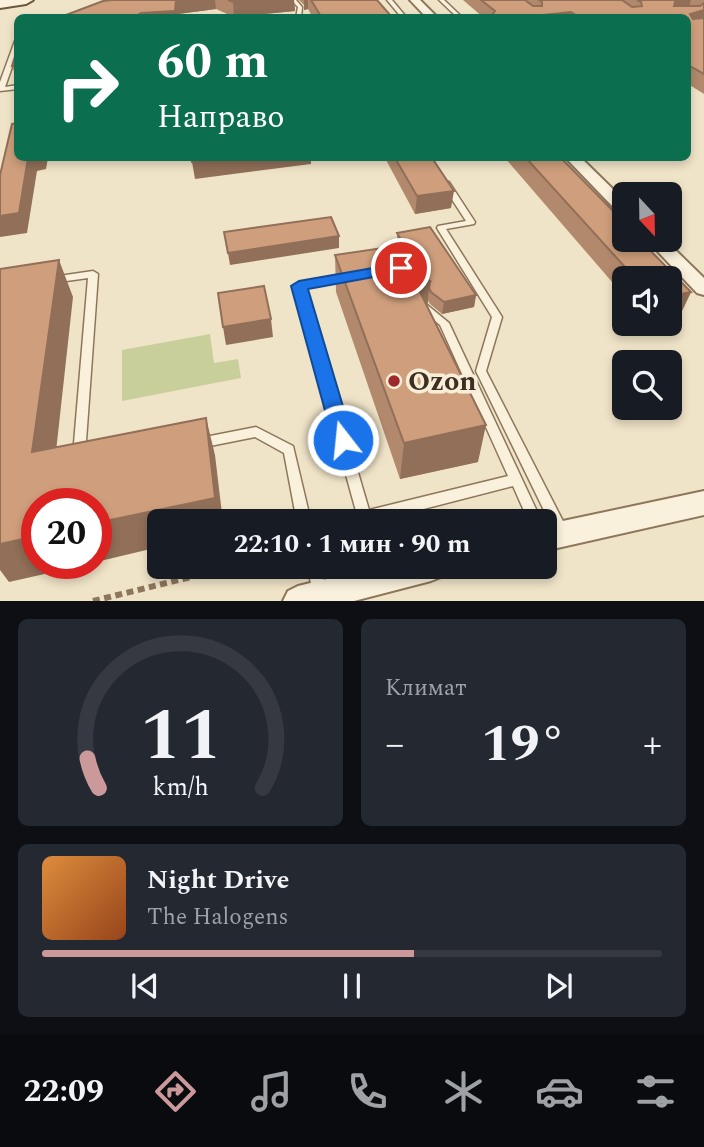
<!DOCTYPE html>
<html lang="ru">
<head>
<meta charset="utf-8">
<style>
  body { margin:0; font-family:Spectral,serif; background:#242831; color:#f1f3f6; height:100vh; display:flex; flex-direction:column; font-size:26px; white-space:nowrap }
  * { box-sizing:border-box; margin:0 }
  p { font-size:23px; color:#9ea1a6 }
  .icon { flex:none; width:38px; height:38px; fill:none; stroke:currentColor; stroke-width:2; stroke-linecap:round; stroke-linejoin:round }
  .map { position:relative; height:601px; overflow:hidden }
  .sheet { display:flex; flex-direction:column; gap:18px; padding:18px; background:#0d0f14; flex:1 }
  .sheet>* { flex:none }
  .banner { position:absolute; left:14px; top:14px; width:677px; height:147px; border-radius:10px; box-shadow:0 4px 10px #0003; background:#0b6e4f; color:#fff; overflow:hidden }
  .needle { width:46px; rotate:158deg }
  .fabs { position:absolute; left:612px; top:182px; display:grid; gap:14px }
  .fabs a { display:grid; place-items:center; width:70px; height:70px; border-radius:10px; background:#171b24; box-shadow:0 4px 10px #0003; font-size:35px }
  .speed { position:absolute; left:21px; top:488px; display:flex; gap:14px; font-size:35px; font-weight:700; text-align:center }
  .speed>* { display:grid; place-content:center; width:91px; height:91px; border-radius:50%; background:#171b24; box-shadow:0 4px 10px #0003; line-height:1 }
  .speed .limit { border:10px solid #d22; background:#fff; color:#111 }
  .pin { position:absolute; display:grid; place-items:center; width:60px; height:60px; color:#fff; margin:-30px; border:4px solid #fff; border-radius:50%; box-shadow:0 2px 7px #0007 }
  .me { position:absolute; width:77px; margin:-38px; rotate:344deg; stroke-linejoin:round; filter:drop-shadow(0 0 5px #0008) }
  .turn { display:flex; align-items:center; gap:24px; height:147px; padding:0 28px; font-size:32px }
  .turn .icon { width:91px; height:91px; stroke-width:2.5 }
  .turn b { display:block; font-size:49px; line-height:60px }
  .big { font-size:52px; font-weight:700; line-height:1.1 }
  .sheet .widget { flex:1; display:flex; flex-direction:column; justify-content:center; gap:10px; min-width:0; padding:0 24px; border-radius:10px; background:#242831 }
  .sheet .dial { align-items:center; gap:0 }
  .dial svg { height:182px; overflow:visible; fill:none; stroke:#363941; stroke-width:7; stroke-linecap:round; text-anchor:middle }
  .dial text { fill:#f1f3f6; stroke:none }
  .song { display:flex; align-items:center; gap:21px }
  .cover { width:84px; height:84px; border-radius:10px; background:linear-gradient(135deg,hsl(30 70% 55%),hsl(20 70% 35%)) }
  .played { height:7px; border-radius:4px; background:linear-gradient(90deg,#cc999b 60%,#363941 60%) }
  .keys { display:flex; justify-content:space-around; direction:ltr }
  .heat { display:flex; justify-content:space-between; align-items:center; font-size:38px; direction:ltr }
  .sheet .tiles { flex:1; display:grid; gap:18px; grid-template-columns:1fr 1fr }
  .widget:last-child { grid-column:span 2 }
  .trip { position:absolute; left:147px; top:509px; width:410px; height:70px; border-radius:10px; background:#171b24; box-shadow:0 4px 10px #0003; font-weight:700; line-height:70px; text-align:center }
  .tabs { display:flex; height:112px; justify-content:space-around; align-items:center; background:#090b0e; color:#9ea1a6 }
  .tabs .icon { width:49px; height:49px }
  .tabs .on { color:#cc999b }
  .tabs b { font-size:32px; color:#f1f3f6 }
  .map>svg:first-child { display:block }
</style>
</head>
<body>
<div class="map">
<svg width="704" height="601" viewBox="0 0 704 601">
  <rect width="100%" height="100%" fill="#f0e4c8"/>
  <path fill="#c9cf9b" d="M 210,334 L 214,363 L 238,359 L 241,378 L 122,401 L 122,350 Z"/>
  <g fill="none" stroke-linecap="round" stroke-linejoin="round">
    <defs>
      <path id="lane" d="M 291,0 L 296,0 L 302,7 L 301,18 L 296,18 L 298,7 Z
        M 387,0 L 392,0 L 407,18 L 402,18 Z
        M 439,0 L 444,0 L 463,18 L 458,18 Z
        M 18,40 L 18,50 L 5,87 L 18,85 L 18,89 L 0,91 L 0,82 L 15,41 Z
        M 443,182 L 449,182 L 475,222 L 474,224 L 446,229 L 502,317 L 486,371 L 567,529 L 569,533 L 567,537 L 562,539 L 557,537 L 476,371 L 492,317 L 437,228 L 438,226 L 466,221 L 442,184 Z
        M 93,271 L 98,274 L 85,455 L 83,459 L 79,460 L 75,459 L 73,455 L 88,278 L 52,283 L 47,280 L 52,277 Z
        M 347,274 L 350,275 L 352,277 L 350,279 L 304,288 L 369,510 L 508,476 L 440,325 L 418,306 L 423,303 L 426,304 L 449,323 L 542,522 L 529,522 L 513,486 L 373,522 L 359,522 L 294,286 L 299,283 Z
        M 256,427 L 293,446 L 311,522 L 297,522 L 284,453 L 255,437 L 200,448 L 196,447 L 194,443 L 196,439 L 200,438 Z
        M 307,567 L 321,567 L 327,594 L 325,599 L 321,601 L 315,599 Z"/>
      <path id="street" d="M 410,0 L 420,0 L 438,18 L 427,18 Z
        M 566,158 L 581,158 L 625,201 L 625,215 L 619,213 Z
        M 647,240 L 665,240 L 704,278 L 704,295 L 697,293 Z
        M 704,491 L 704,515 L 544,551 L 544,525 Z
        M 376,567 L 445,567 L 441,577 L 431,581 L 354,601 L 283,601 L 288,591 L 298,586 Z"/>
      <path id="secondary" d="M 0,0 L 33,0 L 26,4 L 0,8 Z"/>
    </defs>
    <use href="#lane" stroke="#8d765c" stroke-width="3"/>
    <use href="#street" stroke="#8d765c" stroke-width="4"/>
    <use href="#secondary" stroke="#6f573f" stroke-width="4"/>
    <path stroke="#8d765c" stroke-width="6" stroke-dasharray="7 4.5" stroke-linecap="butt" d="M 93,601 L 232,567"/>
    <use href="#lane" fill="#faf1dc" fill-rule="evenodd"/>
    <use href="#street" fill="#faf1dc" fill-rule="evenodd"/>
    <use href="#secondary" fill="#faf1dc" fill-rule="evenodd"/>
  </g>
  <path fill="#b2896c" d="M 112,0 L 294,0 L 295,11 L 234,17 L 216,9 L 178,14 Z
    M 299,0 L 377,0 L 391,18 L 313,18 L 308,9 L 304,10 L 304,5 Z
    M 463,0 L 704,0 L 704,94 L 688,84 L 688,18 L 484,18 Z
    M 18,47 L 18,81 L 12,66 Z
    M 385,158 L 432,158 L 451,208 L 415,214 Z
    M 505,158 L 561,158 L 625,223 L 625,240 L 640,240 L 691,292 L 681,313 L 670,315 L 670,278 L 625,278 L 625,297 Z
    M 397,233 L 476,295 L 474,307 L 442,314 L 430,304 L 428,301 L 427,306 L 478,462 L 400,479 L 336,292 L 335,255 L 397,246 Z"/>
  <path fill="#916f58" d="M 176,0 L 215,0 L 216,9 L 178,14 L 178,18 L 133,18 Z
    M 255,0 L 294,0 L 295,11 L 234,17 L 233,2 Z
    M 304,0 L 308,0 L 308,9 L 304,10 Z
    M 687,0 L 691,0 L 687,13 L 671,15 L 675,2 Z
    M 704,10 L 704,21 L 688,27 L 690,14 Z
    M 571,12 L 570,18 L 515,18 Z
    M 28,158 L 48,158 L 46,169 L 37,171 L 27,233 L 0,237 L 0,216 Z
    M 226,158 L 311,158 L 311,164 L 195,179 L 192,162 Z
    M 454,191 L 451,208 L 415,214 L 417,196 Z
    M 339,236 L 339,248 L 230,265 L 228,253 Z
    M 59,260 L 73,297 L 52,488 L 32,452 Z
    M 430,281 L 426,317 L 416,284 Z
    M 691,292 L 681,313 L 670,315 L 670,296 Z
    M 476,295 L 474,307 L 442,314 L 444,302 Z
    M 271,319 L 273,337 L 226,345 L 223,327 Z
    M 206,418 L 215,455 L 223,522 L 159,522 L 159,547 L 96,562 L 96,523 Z
    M 486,425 L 478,462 L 400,479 L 404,443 Z
    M 37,536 L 37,564 L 89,564 L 9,582 L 0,570 L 0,544 Z"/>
  <path fill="#cf9f7d" stroke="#916f58" stroke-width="2" d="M 112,0 L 176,0 L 175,11 L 141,13 L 133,18 L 58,18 L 103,1 Z
    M 228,0 L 255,0 L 233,2 Z
    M 311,0 L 377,0 L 391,16 L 377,18 L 322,18 Z
    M 481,0 L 525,0 L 533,6 L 542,6 L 542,2 L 539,0 L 622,0 L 632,7 L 642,6 L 641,2 L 637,0 L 687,0 L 675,2 L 674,6 L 700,6 L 704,3 L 704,10 L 690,14 L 693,19 L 704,18 L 704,74 L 688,65 L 688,18 L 580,18 L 571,12 L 515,18 L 490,18 L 495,11 Z
    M 18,47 L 18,65 L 12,66 Z
    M 18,123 L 18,158 L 28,158 L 19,213 L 0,216 L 0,175 L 12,124 Z
    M 191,158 L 226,158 L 192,162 Z
    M 395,158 L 432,158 L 454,191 L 417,196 Z
    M 526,158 L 561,158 L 625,223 L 625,240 L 640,240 L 691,292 L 670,296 L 670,278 L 635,278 Z
    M 331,217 L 339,236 L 228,253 L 224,232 Z
    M 430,227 L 476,295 L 444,302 L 431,292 L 429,288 L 430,281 L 422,275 L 397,233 Z
    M 403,245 L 422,275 L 430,281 L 416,284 L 486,425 L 404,443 L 335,255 Z
    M 59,260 L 32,452 L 206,418 L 215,498 L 96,523 L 96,504 L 37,504 L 37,536 L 0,544 L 0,269 Z
    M 264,286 L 271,319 L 223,327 L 218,293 Z"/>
  <path fill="#1a73e8" stroke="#114b97" stroke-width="2" d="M 401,263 L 408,268 L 406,271 L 308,289 L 353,440 L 350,446 L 343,448 L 336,446 L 333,440 L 291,286 L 299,281 Z"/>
  <circle fill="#9e2a2b" stroke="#f7eed8" stroke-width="2.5" cx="394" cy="381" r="7"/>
  <g text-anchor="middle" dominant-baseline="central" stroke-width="7" stroke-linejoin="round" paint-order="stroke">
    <g font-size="28" font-weight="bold" fill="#3d2e20" stroke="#f7eed8" text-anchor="start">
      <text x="408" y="381">Ozon</text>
    </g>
  </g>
</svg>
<div class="fabs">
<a><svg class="needle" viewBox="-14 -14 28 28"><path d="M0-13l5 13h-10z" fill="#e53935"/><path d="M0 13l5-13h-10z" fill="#9ea1a6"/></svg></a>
<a><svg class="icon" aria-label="sound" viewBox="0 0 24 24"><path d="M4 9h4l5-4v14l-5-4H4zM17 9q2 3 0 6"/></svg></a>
<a><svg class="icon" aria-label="search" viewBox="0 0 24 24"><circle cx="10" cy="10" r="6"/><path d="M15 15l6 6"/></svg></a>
</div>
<div class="speed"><div class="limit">20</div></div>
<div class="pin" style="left:401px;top:268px;background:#d93025"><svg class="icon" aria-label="arrive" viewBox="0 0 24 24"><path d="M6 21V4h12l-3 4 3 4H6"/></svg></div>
<svg class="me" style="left:343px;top:440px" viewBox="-20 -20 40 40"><circle r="17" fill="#1a73e8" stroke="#fff" stroke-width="3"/><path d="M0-11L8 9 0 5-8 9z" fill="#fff"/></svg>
<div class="trip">22:10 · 1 мин · 90 m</div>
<div class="banner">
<div class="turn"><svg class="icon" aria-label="right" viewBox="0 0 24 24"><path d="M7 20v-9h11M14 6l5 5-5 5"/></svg><div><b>60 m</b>Направо</div></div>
</div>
</div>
<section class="sheet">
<div class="tiles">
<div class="widget dial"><svg viewBox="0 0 100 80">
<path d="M14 69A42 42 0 1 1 86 69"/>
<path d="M14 69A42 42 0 0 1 9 56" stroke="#cc999b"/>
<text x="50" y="56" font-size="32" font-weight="700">11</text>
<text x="50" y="72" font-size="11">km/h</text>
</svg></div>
<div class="widget"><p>Климат</p>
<div class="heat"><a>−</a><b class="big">19°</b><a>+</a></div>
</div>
<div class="widget">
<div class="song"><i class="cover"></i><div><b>Night Drive</b><p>The Halogens</p></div></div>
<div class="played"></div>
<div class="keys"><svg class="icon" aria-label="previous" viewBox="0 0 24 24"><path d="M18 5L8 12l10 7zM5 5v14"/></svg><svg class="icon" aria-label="pause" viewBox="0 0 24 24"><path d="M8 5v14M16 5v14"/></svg><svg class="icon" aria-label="next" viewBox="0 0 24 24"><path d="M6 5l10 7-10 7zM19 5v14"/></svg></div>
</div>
</div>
</section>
<nav class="tabs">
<b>22:09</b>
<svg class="icon on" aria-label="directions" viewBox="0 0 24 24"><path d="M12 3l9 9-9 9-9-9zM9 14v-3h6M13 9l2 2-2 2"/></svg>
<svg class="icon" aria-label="music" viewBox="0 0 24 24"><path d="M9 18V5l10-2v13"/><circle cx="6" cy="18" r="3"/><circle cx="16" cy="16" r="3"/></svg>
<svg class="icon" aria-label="phone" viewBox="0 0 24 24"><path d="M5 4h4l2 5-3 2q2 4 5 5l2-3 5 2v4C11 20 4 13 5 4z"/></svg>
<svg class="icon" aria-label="climate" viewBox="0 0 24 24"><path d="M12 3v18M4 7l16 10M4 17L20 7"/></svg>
<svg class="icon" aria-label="car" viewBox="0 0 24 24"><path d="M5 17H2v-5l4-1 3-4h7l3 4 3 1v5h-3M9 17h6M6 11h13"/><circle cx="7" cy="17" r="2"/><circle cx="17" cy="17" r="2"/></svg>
<svg class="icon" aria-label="filters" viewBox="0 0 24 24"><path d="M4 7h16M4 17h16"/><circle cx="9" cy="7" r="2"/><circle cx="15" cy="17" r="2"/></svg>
</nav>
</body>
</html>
